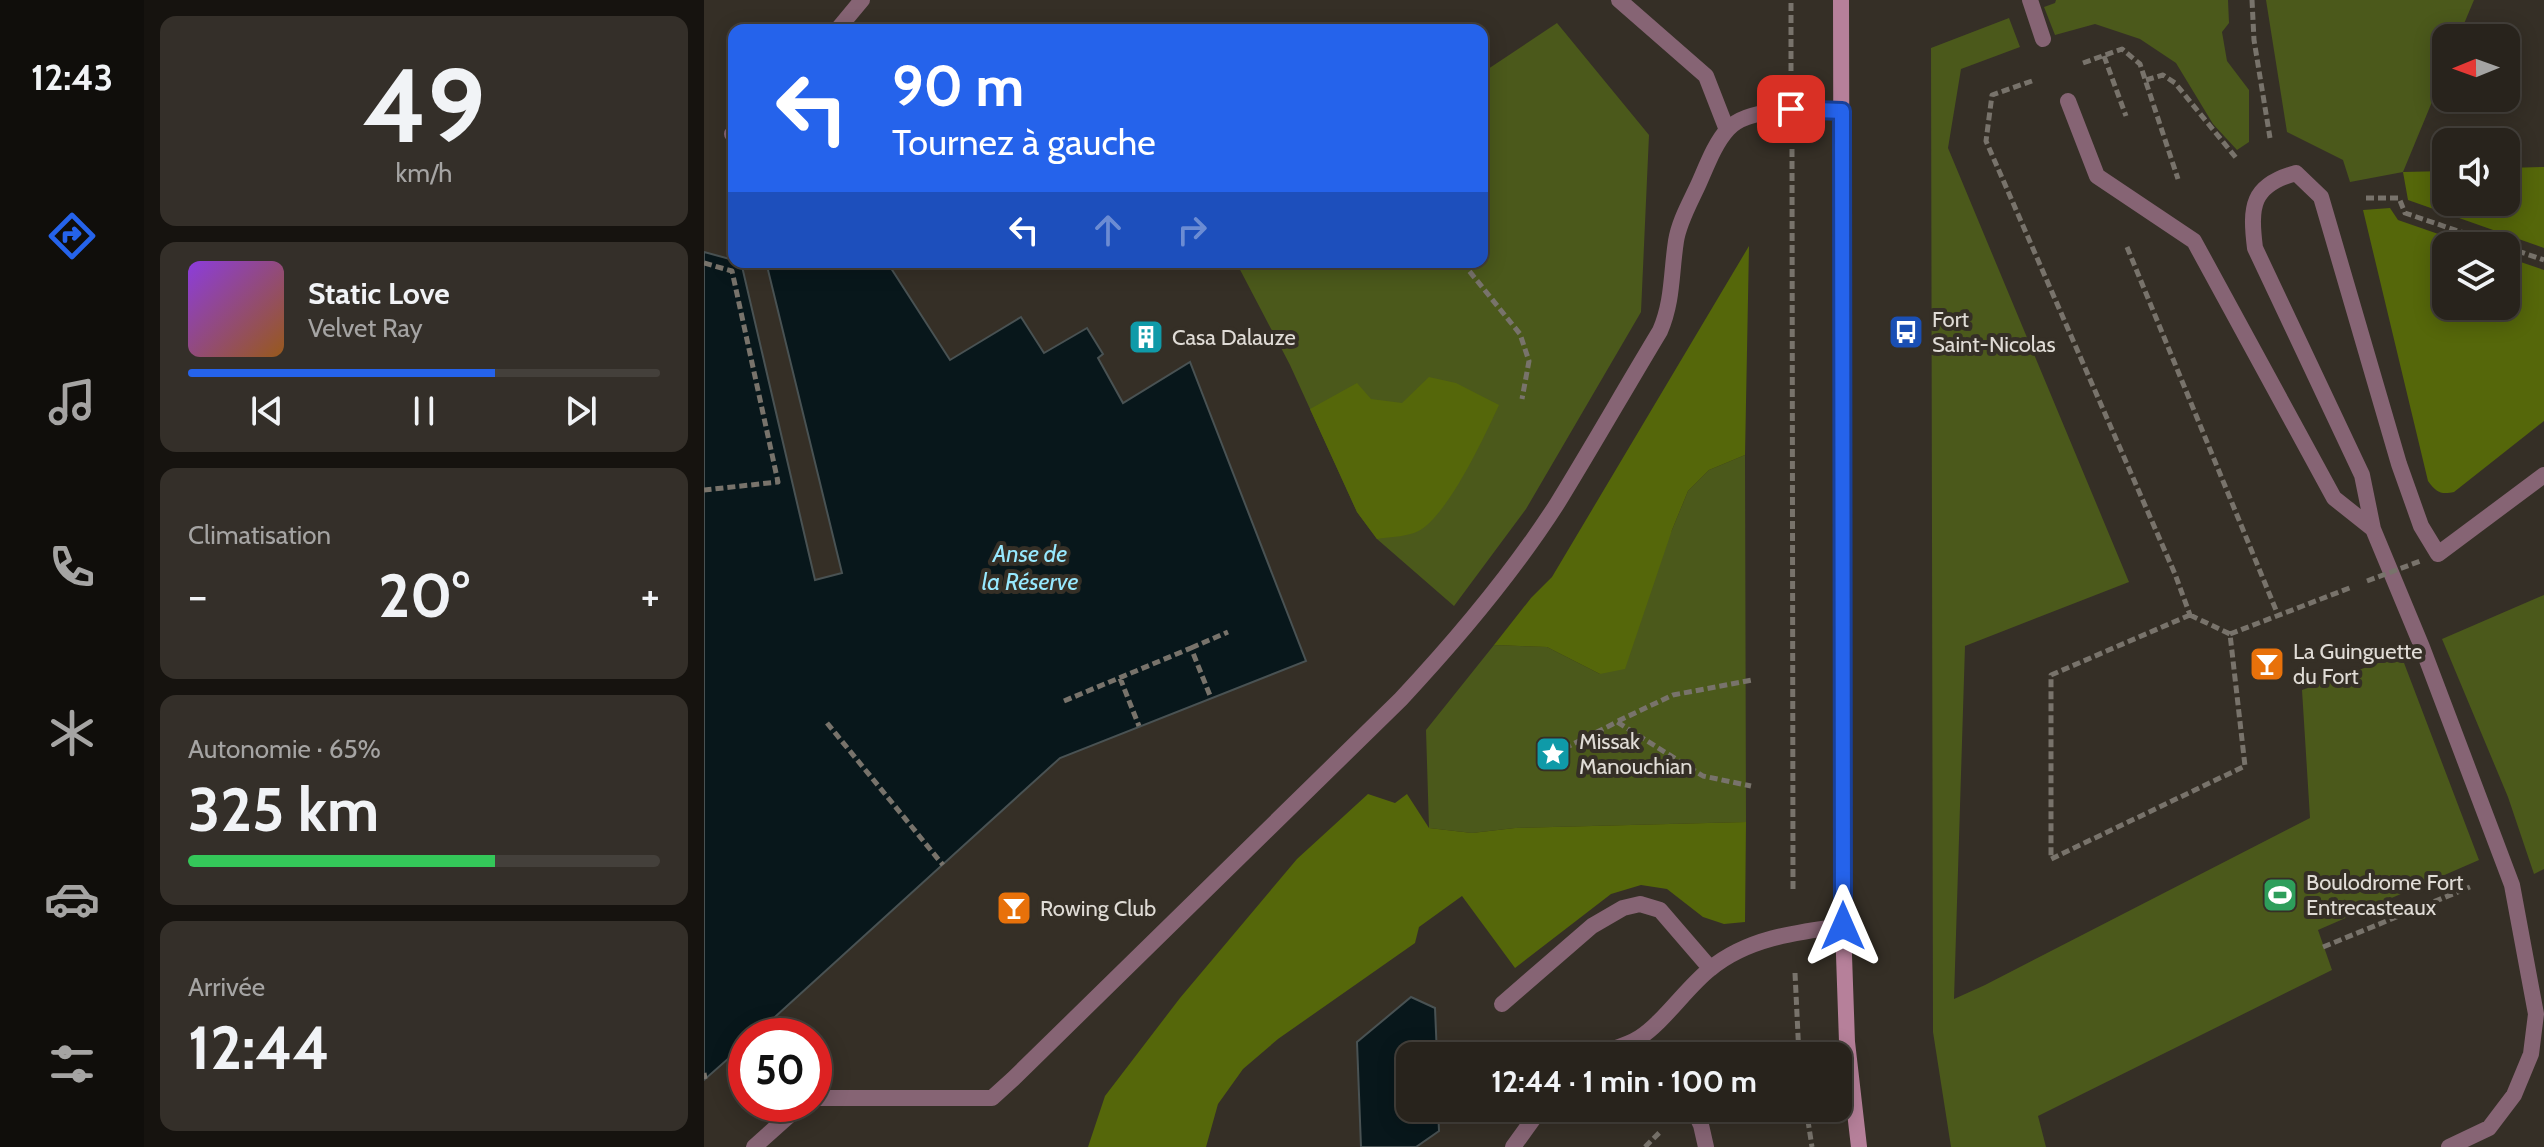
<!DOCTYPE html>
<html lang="fr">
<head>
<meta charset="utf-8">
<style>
  body { margin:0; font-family:Cabin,sans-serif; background:#342f29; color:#f1f3f6; height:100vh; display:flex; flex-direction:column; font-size:30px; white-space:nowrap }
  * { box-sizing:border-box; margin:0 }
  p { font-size:26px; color:#a5a4a3 }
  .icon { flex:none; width:44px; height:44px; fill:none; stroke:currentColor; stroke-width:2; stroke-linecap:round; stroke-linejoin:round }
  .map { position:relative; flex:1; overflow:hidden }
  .sheet { display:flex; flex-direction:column; gap:16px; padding:16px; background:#16130f; width:560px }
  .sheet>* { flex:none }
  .hud { position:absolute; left:24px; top:24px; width:760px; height:244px; border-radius:16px; box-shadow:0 4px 20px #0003,0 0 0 2px #44403b; background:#2563eb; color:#fff; overflow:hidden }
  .needle { width:52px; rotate:269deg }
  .buttons { position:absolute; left:1728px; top:24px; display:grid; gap:16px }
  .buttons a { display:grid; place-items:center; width:88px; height:88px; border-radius:16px; background:#28231c; box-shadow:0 4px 20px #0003,0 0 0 2px #44403b; font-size:40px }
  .speed { position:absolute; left:24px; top:1018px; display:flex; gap:16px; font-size:40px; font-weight:700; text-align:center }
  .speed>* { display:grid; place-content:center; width:104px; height:104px; border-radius:50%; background:#28231c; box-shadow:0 4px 20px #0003,0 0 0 2px #44403b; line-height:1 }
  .speed .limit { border:12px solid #d22; background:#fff; color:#111 }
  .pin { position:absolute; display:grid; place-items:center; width:68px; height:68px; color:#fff; margin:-34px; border-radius:16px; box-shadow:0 4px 12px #0006 }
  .me { position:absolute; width:88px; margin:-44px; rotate:0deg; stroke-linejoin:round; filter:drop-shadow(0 0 6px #0008) }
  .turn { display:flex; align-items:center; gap:28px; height:168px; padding:0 32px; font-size:36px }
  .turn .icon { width:104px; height:104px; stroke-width:2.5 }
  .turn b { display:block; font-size:56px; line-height:68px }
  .lanes { display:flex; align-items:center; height:76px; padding:0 32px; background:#0003; justify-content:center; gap:40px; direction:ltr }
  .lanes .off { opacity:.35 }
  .big { font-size:60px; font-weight:700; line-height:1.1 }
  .sheet .tile { flex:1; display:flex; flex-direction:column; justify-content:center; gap:12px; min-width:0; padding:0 28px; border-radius:16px; background:#342f29 }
  .sheet .dial { align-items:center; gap:0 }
  .dial b { font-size:104px; line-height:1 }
  .song { display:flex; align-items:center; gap:24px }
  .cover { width:96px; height:96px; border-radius:12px; background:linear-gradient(135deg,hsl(270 70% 55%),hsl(30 70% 35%)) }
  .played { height:8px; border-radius:4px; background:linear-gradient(90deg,#2563eb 65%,#44403b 65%) }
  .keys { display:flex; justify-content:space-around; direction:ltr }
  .heat { display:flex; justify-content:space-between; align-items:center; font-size:44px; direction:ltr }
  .charge { height:12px; border-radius:6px; background:linear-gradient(90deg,#34c759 65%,#44403b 0) }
  .trip { position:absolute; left:692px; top:1042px; width:456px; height:80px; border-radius:16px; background:#28231c; box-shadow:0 4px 20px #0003,0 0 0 2px #44403b; font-weight:700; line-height:80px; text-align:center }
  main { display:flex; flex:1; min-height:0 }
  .menu { display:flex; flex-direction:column; width:144px; justify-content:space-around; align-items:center; background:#100e0b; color:#a5a4a3 }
  .menu .icon { width:56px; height:56px }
  .menu .on { color:#2563eb }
  .menu b { font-size:36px; color:#f1f3f6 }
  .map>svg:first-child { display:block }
</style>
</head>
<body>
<main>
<nav class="menu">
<b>12:43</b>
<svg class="icon on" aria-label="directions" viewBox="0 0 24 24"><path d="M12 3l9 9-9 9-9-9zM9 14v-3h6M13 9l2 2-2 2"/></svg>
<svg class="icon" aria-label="music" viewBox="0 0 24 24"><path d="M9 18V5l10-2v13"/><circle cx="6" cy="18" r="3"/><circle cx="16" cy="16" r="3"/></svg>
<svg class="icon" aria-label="phone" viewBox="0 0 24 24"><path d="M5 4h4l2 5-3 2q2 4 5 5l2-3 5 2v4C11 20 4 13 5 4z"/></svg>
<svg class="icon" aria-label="climate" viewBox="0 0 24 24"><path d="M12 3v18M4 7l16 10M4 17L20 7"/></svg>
<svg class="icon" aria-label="car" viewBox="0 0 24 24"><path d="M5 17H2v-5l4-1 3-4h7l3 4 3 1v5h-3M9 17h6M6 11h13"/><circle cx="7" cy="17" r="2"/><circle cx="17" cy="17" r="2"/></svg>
<svg class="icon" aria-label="filters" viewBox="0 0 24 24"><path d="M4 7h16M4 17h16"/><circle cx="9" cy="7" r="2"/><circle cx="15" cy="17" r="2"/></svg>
</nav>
<section class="sheet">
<div class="tile dial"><b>49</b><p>km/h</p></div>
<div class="tile">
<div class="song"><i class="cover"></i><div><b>Static Love</b><p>Velvet Ray</p></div></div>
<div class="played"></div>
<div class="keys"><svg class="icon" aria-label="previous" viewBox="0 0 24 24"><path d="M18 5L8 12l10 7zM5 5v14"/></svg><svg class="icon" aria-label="pause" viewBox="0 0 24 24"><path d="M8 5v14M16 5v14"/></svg><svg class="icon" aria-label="next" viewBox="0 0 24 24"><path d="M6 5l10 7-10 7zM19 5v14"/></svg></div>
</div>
<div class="tile"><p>Climatisation</p>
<div class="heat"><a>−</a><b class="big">20°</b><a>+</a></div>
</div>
<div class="tile"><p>Autonomie · 65%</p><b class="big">325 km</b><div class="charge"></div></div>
<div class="tile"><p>Arrivée</p><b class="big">12:44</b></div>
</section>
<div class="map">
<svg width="1840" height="1147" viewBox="0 0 1840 1147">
  <rect width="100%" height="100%" fill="#352f26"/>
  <path fill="#4b591b" d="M 1352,0 L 1524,0 L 1525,23 L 1518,32 L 1523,61 L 1545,90 L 1545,142 L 1533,150 L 1509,124 L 1472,63 L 1436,39 L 1391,24 L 1351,35 L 1340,7 L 1351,3 Z
    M 1562,0 L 1770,0 L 1754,38 L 1742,38 L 1742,68 L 1699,172 L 1646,182 L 1639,160 L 1583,132 Z
    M 1305,18 L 1316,47 L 1257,69 L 1244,148 L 1425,582 L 1261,646 L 1250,999 L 1281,985 L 1606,818 L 1598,690 L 1697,655 L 1775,860 L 1614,930 L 1628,970 L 1334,1116 L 1342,1147 L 1247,1147 L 1229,1032 L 1227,48 Z
    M 853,23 L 945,135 L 937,312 L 822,509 L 750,606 L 673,539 L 653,512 L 586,365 L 532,262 L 778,262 L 778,73 Z
    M 1041,455 L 1042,822 L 811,828 L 768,833 L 725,828 L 722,730 L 790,645 L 843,647 L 896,674 L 968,530 L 984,491 L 1005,470 Z
    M 1840,595 L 1840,869 L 1830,874 L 1804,797 L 1738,639 Z"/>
  <path fill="#55670a" d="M 1840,167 L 1840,248 L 1704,200 L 1699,172 L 1742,171 L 1742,202 L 1802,202 L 1802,168 Z
    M 1686,208 L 1694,220 L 1769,246 L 1742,246 L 1742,306 L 1802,306 L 1802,257 L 1840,270 L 1840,421 L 1750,492 C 1737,495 1732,492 1724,481 L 1659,210 Z
    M 1045,246 L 1041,455 L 1005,470 L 984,491 L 968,530 L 921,669 L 896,674 L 843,647 L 790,645 L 827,598 L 848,577 Z
    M 725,377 L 752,383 L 795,405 C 781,435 741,523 710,533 C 698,537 685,537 673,539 L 653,512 L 606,409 L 653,383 L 667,399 L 698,403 Z
    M 664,794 L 691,803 L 703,794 L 725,828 L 768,833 L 811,828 L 1042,822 L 1041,922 L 1020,924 L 999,917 L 963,889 L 937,885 L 907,894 L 811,968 L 758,896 L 715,927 L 711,943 L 574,1039 L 539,1069 L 514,1104 L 502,1147 L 384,1147 L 401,1096 L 476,998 L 593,859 Z"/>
  <path fill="#08171b" stroke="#495253" stroke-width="2" d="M 0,252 L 37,262 L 111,580 L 138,573 L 64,270 L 74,262 L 183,262 L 246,360 L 317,317 L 340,353 L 383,328 L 399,354 L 394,358 L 419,403 L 486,362 L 602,661 L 356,758 L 50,1036 L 42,1036 L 42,1043 L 0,1080 Z
    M 707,997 L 731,1008 L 733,1056 L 706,1056 L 706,1108 L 734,1108 L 735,1131 L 712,1147 L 657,1147 L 653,1042 Z"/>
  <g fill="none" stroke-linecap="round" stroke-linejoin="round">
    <path stroke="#78736b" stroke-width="5" stroke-dasharray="8 4" stroke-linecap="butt" d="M 1548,0 L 1550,40 L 1566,138
      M 1400,56 L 1422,116
      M 1379,63 L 1418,49 L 1436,64 L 1474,179
      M 1087,71 L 1087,0
      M 1442,80 L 1459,75 L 1471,83 L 1533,159
      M 1328,81 L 1288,95 L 1282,141 L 1471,574 L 1486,615
      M 1088,149 L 1089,891
      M 1662,198 L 1695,198 L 1701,213 L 1798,246
      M 1423,247 L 1574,615
      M 1802,247 L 1840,260
      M 758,262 L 816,334 L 825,361 L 818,399
      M 0,263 L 28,271 L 74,482 L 0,490
      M 1486,615 L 1526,634 L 1541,766 L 1347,859 L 1347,675 Z
      M 1526,634 L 1648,587
      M 487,648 L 524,632
      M 416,678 L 435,726
      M 360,701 L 487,648 L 507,698
      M 914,721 L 969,695 L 1048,680
      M 123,723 L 239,865
      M 849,754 L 913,722 L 999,776 L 1047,786
      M 1619,947 L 1766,887
      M 1091,973 L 1095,1056
      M 1050,1056 L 1058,1054
      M 0,1073 L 1,1079
      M 1102,1108 L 1108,1147
      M 941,1147 L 956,1132"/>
    <path stroke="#866474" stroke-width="16" d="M 915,0 L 1002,76 L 1023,130
      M 1326,0 L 1339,39
      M 133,30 L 158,0
      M 1364,101 L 1393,176 L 1490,241 L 1630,498 L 1669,529
      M 28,134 L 30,134
      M 798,1004 L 888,926 L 919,908 L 936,904 L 956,910 L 1006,968
      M 936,1038 L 950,1056
      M 890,1056 C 904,1050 923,1046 935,1038 C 959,1023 983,987 1006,969 C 1043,938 1093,932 1139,926
      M 110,1098 L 288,1098 L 309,1079 L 697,699 C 754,638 808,574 853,504 C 888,447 921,389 956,331 C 969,301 967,273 972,241 C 975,221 987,201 995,183 C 1003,165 1011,143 1024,129 C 1046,105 1108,110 1138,111
      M 989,1108 L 997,1125 L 1002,1147
      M 50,1147 L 98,1104
      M 809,1147 L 837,1108
      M 1745,1147 L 1785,1128 L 1810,1095 L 1827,1054 L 1832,1014 L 1808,885 L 1718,647 L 1669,529 L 1658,475 L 1551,248 C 1546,207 1547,185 1592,173 L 1617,197 L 1695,464 L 1717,526 L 1734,554 L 1840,475"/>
    <path stroke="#b6809a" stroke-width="16" d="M 1137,0 L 1139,926 L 1143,1042 L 1155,1147"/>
    <path stroke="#78736b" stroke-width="5" stroke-dasharray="8 4" stroke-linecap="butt" d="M 1663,581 L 1719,560"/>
  </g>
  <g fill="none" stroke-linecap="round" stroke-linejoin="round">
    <defs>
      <path id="route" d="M 1087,109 L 1138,111 L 1139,926"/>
    </defs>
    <use href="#route" stroke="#184099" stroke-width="20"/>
    <use href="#route" stroke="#2563eb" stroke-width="14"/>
  </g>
  <defs>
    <symbol id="bus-square" viewBox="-11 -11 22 22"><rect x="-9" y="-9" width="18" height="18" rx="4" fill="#1a4fb4" stroke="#352f26"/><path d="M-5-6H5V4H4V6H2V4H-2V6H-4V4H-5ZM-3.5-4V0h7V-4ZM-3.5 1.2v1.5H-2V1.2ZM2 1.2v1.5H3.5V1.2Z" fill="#fff"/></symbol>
    <symbol id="building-square" viewBox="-11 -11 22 22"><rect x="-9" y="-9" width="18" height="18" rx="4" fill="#0f9aa8" stroke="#352f26"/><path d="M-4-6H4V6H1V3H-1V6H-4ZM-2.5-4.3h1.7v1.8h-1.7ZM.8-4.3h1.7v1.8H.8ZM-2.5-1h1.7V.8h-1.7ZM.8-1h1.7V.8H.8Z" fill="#fff"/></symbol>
    <symbol id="bar-square" viewBox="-11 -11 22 22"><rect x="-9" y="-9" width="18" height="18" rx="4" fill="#e8710a" stroke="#352f26"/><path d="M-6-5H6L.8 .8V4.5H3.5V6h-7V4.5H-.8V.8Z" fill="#fff"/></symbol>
    <symbol id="sight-square" viewBox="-11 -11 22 22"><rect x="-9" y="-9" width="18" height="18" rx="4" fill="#0f9aa8" stroke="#352f26"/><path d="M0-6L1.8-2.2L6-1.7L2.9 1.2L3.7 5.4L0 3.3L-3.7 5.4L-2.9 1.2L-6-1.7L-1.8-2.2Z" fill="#fff"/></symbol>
    <symbol id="stadium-square" viewBox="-11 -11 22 22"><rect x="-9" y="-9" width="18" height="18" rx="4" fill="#2e9e5b" stroke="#352f26"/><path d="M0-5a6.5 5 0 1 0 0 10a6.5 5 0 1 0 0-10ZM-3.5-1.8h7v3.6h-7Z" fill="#fff"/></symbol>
  </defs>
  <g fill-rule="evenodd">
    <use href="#bus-square" x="1182" y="312" width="40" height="40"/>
    <use href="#building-square" x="422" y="317" width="40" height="40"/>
    <use href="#bar-square" x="1543" y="644" width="40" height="40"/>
    <use href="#sight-square" x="829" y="734" width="40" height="40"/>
    <use href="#stadium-square" x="1556" y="875" width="40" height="40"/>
    <use href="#bar-square" x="290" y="888" width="40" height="40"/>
  </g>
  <g text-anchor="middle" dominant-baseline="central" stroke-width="8" stroke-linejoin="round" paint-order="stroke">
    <g font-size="22" fill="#e0dcd6" stroke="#352f26" text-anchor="start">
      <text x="1228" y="319">Fort<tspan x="1228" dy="25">Saint-Nicolas</tspan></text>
      <text x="468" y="337">Casa Dalauze</text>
      <text x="1589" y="651">La Guinguette<tspan x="1589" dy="25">du Fort</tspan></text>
      <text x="875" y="741">Missak<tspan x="875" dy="25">Manouchian</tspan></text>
      <text x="1602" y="882">Boulodrome Fort<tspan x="1602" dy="25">Entrecasteaux</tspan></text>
      <text x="336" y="908">Rowing Club</text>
    </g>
    <g font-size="24" font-style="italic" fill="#97e8fe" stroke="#352f26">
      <text x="326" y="553">Anse de<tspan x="326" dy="28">la Réserve</tspan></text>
    </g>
  </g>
</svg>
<div class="buttons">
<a><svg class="needle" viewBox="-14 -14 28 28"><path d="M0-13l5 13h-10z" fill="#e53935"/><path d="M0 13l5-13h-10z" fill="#a5a4a3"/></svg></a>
<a><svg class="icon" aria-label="sound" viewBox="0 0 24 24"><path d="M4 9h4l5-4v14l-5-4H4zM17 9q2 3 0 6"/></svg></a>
<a><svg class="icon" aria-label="layers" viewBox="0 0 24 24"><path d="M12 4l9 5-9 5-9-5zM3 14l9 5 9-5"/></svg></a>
</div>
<div class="speed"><div class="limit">50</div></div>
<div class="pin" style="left:1087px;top:109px;background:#d93025"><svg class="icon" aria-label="arrive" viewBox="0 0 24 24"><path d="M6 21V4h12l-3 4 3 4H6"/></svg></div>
<svg class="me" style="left:1139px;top:926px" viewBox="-20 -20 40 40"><path d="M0-17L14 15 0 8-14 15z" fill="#2563eb" stroke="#fff" stroke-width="4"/></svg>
<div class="trip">12:44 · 1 min · 100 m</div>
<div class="hud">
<div class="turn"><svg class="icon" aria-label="left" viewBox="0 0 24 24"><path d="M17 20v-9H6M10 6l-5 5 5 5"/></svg><div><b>90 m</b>Tournez à gauche</div></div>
<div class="lanes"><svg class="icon" aria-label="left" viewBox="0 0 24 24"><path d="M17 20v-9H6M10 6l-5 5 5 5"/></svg><svg class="icon off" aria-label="ahead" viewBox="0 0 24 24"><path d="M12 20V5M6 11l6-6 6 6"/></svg><svg class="icon off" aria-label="right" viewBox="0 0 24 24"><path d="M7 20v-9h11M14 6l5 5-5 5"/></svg></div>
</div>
</div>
</main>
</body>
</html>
